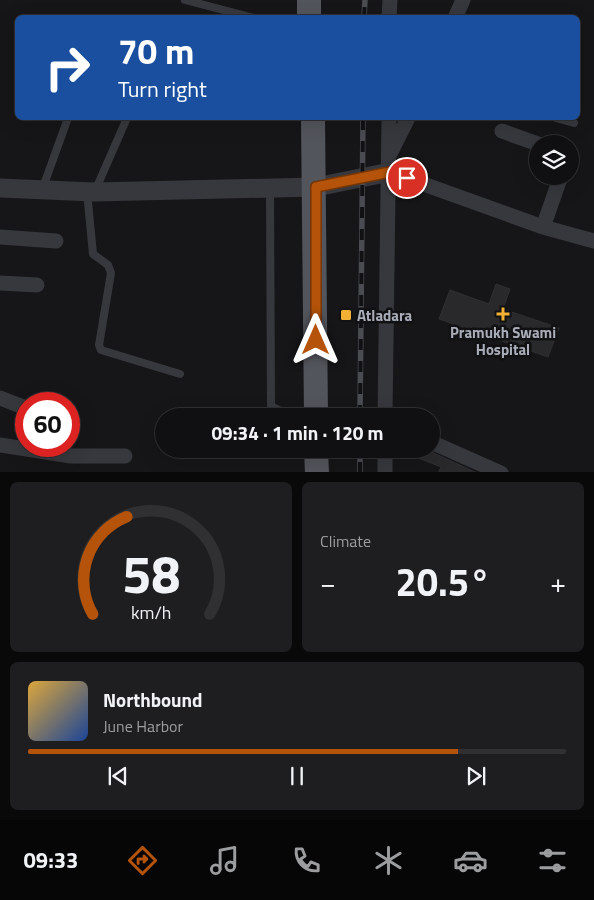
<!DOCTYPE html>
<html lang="en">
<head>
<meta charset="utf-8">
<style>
  body { margin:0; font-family:"Titillium Web",sans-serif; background:#1e1e20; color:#f1f3f6; height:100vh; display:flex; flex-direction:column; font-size:19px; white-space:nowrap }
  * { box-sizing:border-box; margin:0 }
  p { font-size:16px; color:#9c9d9f }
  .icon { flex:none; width:28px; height:28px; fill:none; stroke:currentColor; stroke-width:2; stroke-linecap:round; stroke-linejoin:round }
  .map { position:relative; height:472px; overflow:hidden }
  .side { display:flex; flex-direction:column; gap:10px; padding:10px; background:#09090a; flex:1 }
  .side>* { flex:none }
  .banner { position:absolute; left:15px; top:15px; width:565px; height:105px; border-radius:8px; box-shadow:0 5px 20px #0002,0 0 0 1px #303032; background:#1a4fa0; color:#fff; overflow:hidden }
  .buttons { position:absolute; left:529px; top:135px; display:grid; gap:10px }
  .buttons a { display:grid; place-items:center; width:50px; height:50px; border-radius:50%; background:#101012; box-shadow:0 5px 20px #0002,0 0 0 1px #303032; font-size:25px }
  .speed { position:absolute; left:15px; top:392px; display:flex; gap:10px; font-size:25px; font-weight:700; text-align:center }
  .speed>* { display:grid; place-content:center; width:65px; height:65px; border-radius:50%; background:#101012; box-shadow:0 5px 20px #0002,0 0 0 1px #303032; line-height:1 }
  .speed .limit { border:8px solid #d22; background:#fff; color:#111 }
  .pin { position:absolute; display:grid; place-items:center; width:42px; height:42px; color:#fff; margin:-21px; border:2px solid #fff; border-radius:50%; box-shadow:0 1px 5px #0007 }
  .me { position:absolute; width:55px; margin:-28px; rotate:0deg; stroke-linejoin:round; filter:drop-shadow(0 0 4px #0008) }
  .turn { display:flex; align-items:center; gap:18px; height:105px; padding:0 20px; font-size:22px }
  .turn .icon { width:65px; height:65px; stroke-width:2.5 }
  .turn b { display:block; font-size:35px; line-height:42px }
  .big { font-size:38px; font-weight:700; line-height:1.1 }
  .side .widget { flex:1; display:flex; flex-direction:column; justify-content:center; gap:8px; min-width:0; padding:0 18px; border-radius:8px; background:#1e1e20 }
  .side .dial { align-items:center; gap:0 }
  .dial svg { height:130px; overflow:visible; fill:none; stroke:#303032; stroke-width:7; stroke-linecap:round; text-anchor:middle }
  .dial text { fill:#f1f3f6; stroke:none }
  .song { display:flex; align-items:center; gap:15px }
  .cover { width:60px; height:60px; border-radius:8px; background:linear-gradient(135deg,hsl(40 70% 55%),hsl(220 70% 35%)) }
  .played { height:5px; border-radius:2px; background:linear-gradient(90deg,#b45309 80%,#303032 80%) }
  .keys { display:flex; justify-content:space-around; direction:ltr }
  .heat { display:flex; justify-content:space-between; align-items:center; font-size:28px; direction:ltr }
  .side .tiles { flex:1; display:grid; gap:10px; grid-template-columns:1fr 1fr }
  .widget:last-child { grid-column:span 2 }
  .trip { position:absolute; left:155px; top:408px; width:285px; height:50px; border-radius:25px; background:#101012; box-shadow:0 5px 20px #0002,0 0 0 1px #303032; font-weight:700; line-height:50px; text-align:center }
  .dock { display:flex; height:80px; justify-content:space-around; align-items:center; background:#060607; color:#9c9d9f }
  .dock .icon { width:35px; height:35px }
  .dock .current { color:#b45309 }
  .dock b { font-size:22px; color:#f1f3f6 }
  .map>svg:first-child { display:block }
</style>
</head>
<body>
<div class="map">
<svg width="594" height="473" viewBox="0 0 594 473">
  <rect width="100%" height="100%" fill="#161618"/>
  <path fill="#29292c" stroke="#303034" d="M 496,284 L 510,289 L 503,309 L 559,328 L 548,357 L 439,319 L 450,290 L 489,304 Z
    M 396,449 L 425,449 L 477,473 L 438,473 L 441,467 Z"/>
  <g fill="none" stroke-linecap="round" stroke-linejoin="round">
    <path stroke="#37383d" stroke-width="8" d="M 185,0 L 254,18
      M 556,118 L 574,123
      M 270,188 L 271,406 L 291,416
      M 42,190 L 68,118
      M 95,191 L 127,118
      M 87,192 L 93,254 L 108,265 L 111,273 L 99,345 L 101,350 L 180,374"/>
    <path stroke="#37383d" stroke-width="15" d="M 389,18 L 390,0
      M 455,18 L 463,0
      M 502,131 L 538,144
      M 390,154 L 408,118
      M 390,172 L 543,227 L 594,241
      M 543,227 L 561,176
      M 0,237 L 56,241
      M 0,283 L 37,285
      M 0,398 L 26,408
      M 385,416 L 389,118
      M 431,442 L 501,473
      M 0,445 L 71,456 L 125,456
      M 385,473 L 385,449"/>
    <path stroke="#37383d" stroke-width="19" d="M 0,188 L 94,192 L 316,187 L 390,172"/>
    <path stroke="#53555c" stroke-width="24" d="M 309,0 L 309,18
      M 313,118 L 316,416
      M 316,449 L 317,473"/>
    <defs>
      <path id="rail" d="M 364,18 L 365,0
        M 360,416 L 363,118
        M 360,473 L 360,449"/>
    </defs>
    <use href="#rail" stroke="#4a4c52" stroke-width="5.5"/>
    <use href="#rail" stroke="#111113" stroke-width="4" stroke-dasharray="11" stroke-linecap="butt"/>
  </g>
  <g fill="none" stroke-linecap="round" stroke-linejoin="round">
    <defs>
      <path id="route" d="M 316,340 L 316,187 L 390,172 L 407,178"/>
    </defs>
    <use href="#route" stroke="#753606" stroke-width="12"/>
    <use href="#route" stroke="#b45309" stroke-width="9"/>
  </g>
  <g fill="#f2b134" stroke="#111113" stroke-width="2">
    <path d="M500.5 306.5h5v5h5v5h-5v5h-5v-5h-5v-5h5z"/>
    <rect x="340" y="309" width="12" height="12" rx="2.5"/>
  </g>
  <g text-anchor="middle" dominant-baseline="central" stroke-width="5" stroke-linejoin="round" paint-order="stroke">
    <g font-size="15" font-weight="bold" fill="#a8adb8" stroke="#111113" text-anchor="start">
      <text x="357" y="315">Atladara</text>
      <text x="503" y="332" text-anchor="middle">Pramukh Swami<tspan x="503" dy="17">Hospital</tspan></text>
    </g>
  </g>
</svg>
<div class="buttons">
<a><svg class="icon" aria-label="layers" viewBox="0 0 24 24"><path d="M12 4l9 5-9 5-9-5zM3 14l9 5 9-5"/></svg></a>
</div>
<div class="speed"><div class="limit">60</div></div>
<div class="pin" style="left:407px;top:178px;background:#d93025"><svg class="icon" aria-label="arrive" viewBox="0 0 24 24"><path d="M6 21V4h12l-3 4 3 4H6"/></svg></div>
<svg class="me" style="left:316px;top:340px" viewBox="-20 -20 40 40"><path d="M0-17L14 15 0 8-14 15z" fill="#b45309" stroke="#fff" stroke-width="4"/></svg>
<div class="trip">09:34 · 1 min · 120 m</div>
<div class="banner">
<div class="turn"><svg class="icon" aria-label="right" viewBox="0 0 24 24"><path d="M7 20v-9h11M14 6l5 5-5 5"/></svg><div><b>70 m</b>Turn right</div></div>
</div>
</div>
<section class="side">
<div class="tiles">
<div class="widget dial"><svg viewBox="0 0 100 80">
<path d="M14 69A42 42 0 1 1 86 69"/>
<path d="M14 69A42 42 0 0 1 35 9" stroke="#b45309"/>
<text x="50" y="56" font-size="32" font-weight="700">58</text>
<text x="50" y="72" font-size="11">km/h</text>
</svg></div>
<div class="widget"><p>Climate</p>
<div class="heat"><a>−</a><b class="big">20.5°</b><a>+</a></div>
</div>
<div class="widget">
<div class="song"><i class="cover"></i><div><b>Northbound</b><p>June Harbor</p></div></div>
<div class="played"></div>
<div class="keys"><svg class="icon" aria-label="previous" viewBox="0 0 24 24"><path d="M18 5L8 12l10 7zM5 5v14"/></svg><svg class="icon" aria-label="pause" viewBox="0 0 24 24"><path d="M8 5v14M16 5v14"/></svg><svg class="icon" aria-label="next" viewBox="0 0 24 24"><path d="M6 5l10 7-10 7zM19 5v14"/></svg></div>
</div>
</div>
</section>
<nav class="dock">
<b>09:33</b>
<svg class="icon current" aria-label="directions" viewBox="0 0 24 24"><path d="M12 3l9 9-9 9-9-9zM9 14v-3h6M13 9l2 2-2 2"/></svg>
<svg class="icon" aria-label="music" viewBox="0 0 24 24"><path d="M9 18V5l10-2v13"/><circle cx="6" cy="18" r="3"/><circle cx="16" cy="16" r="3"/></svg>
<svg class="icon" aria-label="phone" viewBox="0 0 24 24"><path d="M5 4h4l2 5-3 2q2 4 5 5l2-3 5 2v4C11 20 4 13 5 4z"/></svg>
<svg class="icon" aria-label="climate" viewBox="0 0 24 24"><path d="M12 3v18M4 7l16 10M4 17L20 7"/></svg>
<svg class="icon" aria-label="car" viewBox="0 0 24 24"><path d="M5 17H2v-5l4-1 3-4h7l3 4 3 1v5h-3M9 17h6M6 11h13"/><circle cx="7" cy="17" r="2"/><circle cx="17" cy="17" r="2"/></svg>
<svg class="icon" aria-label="filters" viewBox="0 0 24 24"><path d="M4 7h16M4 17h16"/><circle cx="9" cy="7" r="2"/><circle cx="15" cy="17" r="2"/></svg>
</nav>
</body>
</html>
